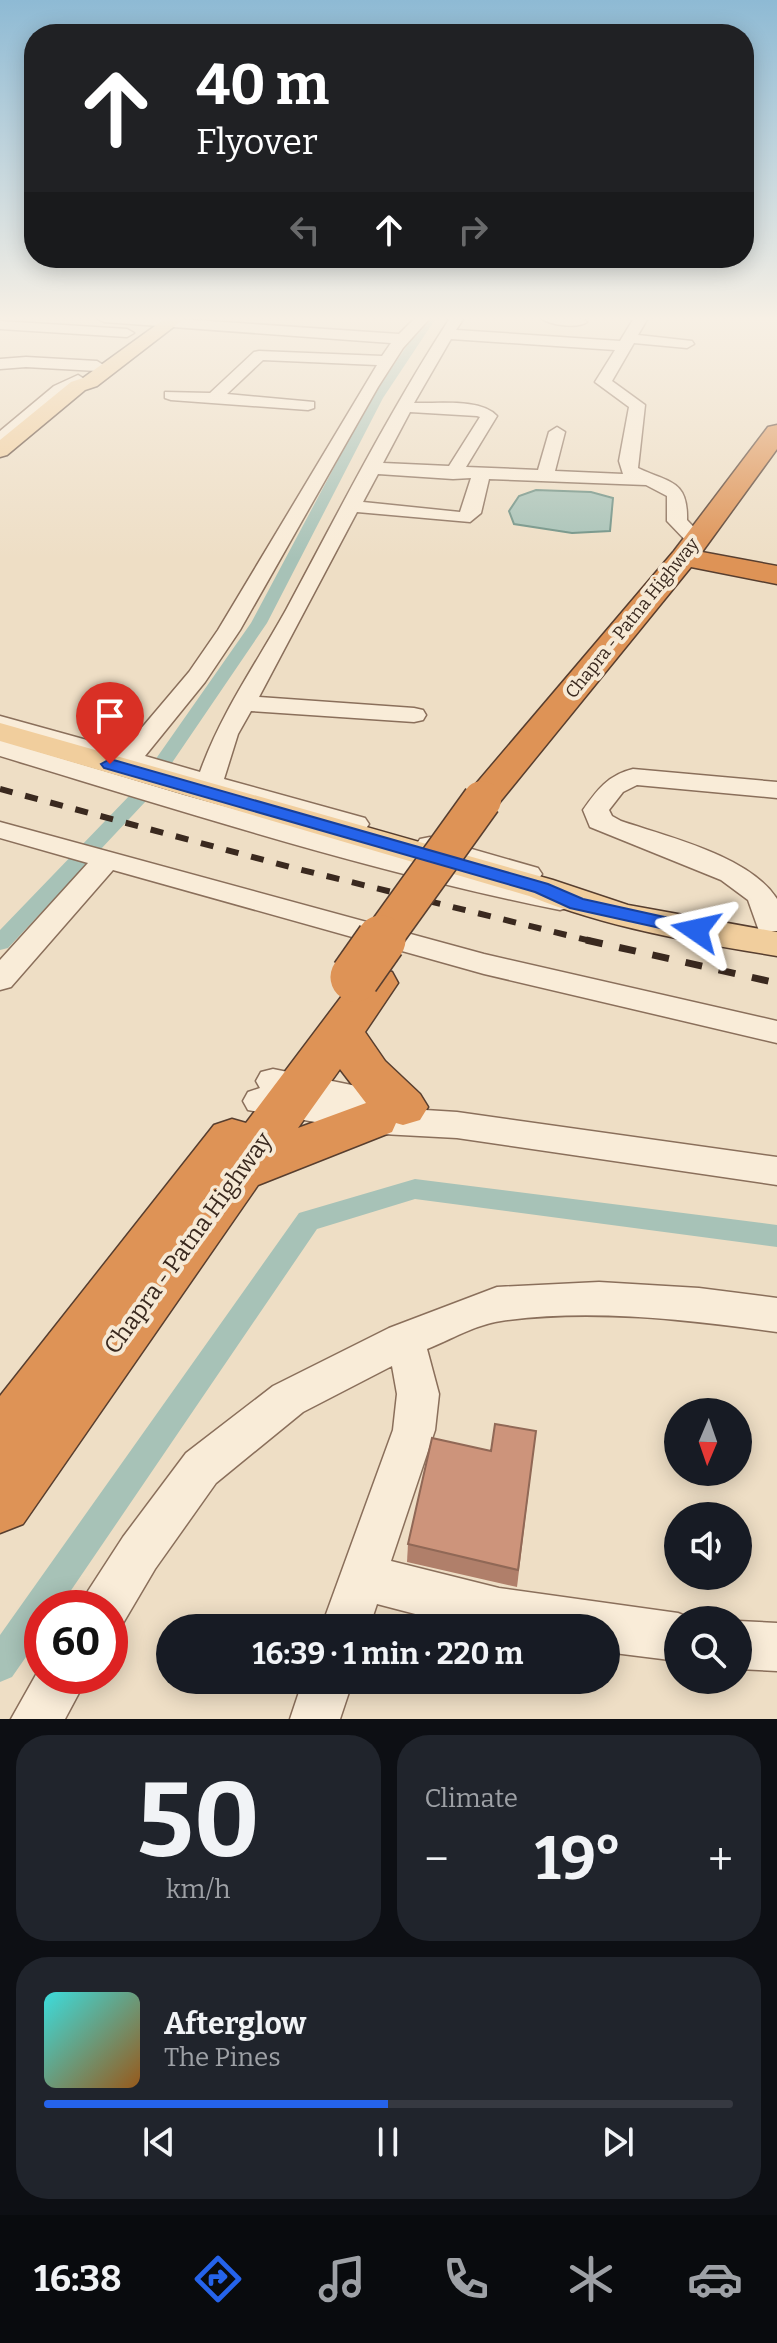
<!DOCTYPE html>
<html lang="en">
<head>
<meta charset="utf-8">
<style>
  body { margin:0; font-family:Bitter,serif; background:#20242c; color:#f1f3f6; height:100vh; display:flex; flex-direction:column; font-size:30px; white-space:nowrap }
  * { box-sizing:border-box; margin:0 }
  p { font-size:26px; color:#9ea1a6 }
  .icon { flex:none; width:44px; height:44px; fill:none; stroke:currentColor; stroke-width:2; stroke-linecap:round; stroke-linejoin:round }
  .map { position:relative; height:1719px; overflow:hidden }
  .details { display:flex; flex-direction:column; gap:16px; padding:16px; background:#0d0f14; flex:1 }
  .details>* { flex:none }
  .banner { position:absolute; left:24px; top:24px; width:730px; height:244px; border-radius:32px; box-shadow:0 4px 20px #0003; background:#202124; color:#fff; overflow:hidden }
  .needle { width:52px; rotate:182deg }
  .fabs { position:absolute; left:664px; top:1398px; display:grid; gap:16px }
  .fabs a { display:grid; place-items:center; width:88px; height:88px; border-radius:50%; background:#171b24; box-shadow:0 4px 20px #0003; font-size:40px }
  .speed { position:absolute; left:24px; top:1590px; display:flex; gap:16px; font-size:40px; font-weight:700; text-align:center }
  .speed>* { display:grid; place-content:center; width:104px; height:104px; border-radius:50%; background:#171b24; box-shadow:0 4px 20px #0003; line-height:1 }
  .speed .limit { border:12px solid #d22; background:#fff; color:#111 }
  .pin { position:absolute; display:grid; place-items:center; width:68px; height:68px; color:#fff; margin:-82px -34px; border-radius:50% 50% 50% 0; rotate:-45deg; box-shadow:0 0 8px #0007 }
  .pin .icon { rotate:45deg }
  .me { position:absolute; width:88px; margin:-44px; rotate:281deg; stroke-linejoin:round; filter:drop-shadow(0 0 6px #0008) }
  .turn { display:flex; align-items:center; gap:28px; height:168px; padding:0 40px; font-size:36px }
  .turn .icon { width:104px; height:104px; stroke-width:2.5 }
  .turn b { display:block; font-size:56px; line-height:68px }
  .lanes { display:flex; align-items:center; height:76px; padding:0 40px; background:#0003; justify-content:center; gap:40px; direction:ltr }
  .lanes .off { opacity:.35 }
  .big { font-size:60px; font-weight:700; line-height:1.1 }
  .details .tile { flex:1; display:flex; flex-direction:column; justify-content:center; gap:12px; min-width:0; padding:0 28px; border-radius:32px; background:#20242c }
  .details .dial { align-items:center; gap:0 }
  .dial b { font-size:104px; line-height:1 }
  .song { display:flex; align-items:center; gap:24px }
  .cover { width:96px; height:96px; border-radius:12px; background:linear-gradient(135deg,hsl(180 70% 55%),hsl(30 70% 35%)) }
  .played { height:8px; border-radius:4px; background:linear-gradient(90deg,#2563eb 50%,#363941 50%) }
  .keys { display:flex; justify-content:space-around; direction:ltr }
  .heat { display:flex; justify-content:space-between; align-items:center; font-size:44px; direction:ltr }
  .details .tiles { flex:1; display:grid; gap:16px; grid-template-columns:1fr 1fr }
  .tile:last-child { grid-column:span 2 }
  .trip { position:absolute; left:156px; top:1614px; width:464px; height:80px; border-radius:40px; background:#171b24; box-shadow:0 4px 20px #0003; font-weight:700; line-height:80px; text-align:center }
  .menu { display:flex; height:128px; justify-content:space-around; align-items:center; background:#090b0e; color:#9ea1a6 }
  .menu .icon { width:56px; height:56px }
  .menu .active { color:#2563eb }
  .menu b { font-size:36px; color:#f1f3f6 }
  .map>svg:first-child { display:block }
</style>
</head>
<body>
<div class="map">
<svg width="777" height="1719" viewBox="0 0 777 1719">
  <rect width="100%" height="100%" fill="#eedec5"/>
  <path fill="#a7c2b7" stroke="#6d9084" stroke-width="2" d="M 536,490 L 591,492 L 613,498 L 610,531 L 572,533 L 514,524 L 509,511 L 519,496 Z"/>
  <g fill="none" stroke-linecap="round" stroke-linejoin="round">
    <path fill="#a7c2b7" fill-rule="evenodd" d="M 426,318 L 436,318 L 383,398 L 267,623 L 146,801 L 8,948 L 0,950 L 0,930 L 132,793 L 251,623 L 371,398 Z
      M 415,1179 L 777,1225 L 777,1247 L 415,1199 L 317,1229 L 59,1608 L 42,1608 L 42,1634 L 12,1677 L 0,1682 L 0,1635 L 299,1213 Z"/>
    <defs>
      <path id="minor" d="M 97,318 L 164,318 L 399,334 L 415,318 L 430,318 L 403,348 L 378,387 L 240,630 L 205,682 L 145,756 L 200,772 C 221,713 256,664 286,610 C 339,511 389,412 450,318 L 464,318 L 456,330 L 620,341 L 634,318 L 648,318 L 638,335 L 692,341 L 694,344 L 687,348 L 634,343 L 612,381 L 645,405 L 638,468 C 670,483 688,480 687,520 L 707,541 L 697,547 L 690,545 L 667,521 L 667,496 L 646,485 L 489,479 L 481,513 L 470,522 L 357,512 L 259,697 L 414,708 L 423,710 L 426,715 L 423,720 L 414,722 L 251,711 L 238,734 L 224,779 L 365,818 L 369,824 L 365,830 L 345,830 L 0,731 L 0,716 L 123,750 L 189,672 L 218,630 L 377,365 L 263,360 L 227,394 L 314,402 L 314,408 L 308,410 L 171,400 L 165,398 L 165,392 L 210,393 L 254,352 L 259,351 L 382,356 L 391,343 L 104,322 ZM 451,339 L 615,350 L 595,382 L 629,407 L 619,461 L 623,474 L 555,471 L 565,432 L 557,427 L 549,432 L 538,470 L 466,467 L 497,416 C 480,398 438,404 414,403 ZM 410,412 L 477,416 L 480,417 L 449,466 L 383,463 ZM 378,474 L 453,479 L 471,478 L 460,512 L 363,502 Z
        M 540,318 L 581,318 L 587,322 C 577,329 550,325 540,318 Z
        M 0,321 L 127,329 L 134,333 L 127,337 L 0,329 Z
        M 26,357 L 97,361 L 105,366 L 97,371 L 26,367 L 0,369 L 0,359 Z
        M 78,375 L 86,380 L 66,392 L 6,444 L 0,445 L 0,431 L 54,386 Z
        M 0,740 L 184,795 L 481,877 L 570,895 L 575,901 L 570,907 L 560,910 C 371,872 185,812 0,756 Z
        M 633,769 L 777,782 L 777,798 L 637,785 L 623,792 L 609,810 L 612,816 L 621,821 C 668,837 750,856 777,899 L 777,931 L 759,931 L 748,900 L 721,880 L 590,827 L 583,810 C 597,790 608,775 633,769 Z
        M 0,822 L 484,954 L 777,1021 L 777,1043 L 484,974 L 113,870 L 11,987 L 0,990 L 0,960 L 88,863 L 0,838 Z
        M 430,837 L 538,868 L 542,874 L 538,880 L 528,883 L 420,851 L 416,845 L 420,839 Z
        M 273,1069 L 376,1090 L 381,1099 L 377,1107 L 457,1112 L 777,1157 L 777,1185 L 457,1138 L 382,1134 L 248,1110 L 243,1101 L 248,1092 L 260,1088 L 256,1081 L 261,1072 Z
        M 599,1282 L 699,1288 L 777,1298 L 777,1332 C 687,1320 592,1308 501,1321 C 477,1324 450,1340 427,1349 L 439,1394 L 435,1430 L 391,1561 L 499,1588 L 678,1613 L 695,1620 L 678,1620 L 678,1661 L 606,1652 L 606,1628 L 469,1628 L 377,1604 L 369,1628 L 321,1628 L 393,1430 L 397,1394 L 392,1366 L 303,1412 L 216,1483 L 155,1569 L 122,1625 L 110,1630 L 110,1608 L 81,1608 L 88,1591 L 123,1537 L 186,1453 L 273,1386 L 389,1328 L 497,1287 Z
        M 738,1621 L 777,1623 L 777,1671 L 738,1669 Z
        M 42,1664 L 42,1676 L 88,1676 L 65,1719 L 11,1719 Z
        M 303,1680 L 353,1680 L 340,1719 L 290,1719 Z"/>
      <path id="major" d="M 166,318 L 185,318 L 97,386 L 85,390 L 7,455 L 0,457 L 0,440 L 71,382 L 83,378 Z
        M 0,723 L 553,880 L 628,905 L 777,932 L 777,956 C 692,942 609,928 529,896 L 0,741 Z"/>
      <path id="highway" d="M 777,425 L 777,449 L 702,552 L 777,566 L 777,584 L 691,567 L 495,808 L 482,811 L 469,808 L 463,800 L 469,792 L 674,551 L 768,427 Z
        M 376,968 L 392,972 L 398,983 L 365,1032 L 385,1061 L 420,1094 L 428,1107 L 420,1120 L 403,1125 L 396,1123 L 392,1132 L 258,1185 L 23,1524 L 0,1533 L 0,1396 L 214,1125 L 232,1119 L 246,1123 L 360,972 ZM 340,1069 L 366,1103 L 298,1128 Z"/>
    </defs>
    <use href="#minor" stroke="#8a6f5b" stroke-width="3"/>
    <use href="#major" stroke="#573e2f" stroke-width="3"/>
    <use href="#highway" stroke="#573e2f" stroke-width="3"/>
    <use href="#minor" fill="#f9ecd8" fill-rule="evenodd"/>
    <use href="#major" fill="#f1ce9d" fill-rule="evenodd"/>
    <use href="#highway" fill="#de9356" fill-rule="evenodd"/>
    <path stroke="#3a291f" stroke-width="6" stroke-dasharray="13 13" stroke-linecap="butt" d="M 0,789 L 290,867 L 595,942"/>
    <path stroke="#3a291f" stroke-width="7" stroke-dasharray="17 17" stroke-linecap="butt" d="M 586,940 L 777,983"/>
    <defs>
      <path id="highway-bridge-far1" d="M 380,942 L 482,800"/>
      <path id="highway-bridge" d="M 355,977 L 381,940"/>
    </defs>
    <use href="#highway-bridge-far1" stroke="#573e2f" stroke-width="41" stroke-linecap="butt"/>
    <use href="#highway-bridge" stroke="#573e2f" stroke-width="52" stroke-linecap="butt"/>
    <use href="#highway-bridge-far1" stroke="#de9356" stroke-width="38"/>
    <use href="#highway-bridge" stroke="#de9356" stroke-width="49"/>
  </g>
  <path fill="#b07f6a" d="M 536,1431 L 517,1587 L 407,1562 L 408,1544 L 491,1451 Z"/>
  <path fill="#cd947b" stroke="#906856" stroke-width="2" d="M 495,1424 L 536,1431 L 518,1570 L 408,1544 L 432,1438 L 491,1451 Z"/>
  <linearGradient id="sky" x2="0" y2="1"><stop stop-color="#8ebad4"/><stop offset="0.57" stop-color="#f7f0e5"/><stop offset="1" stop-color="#f7f0e5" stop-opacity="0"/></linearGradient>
  <rect width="777" height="559" fill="url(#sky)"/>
  <path fill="#2563eb" stroke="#184099" stroke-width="2" d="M 110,759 L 548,884 L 583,899 L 696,924 L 706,930 L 696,936 L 570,908 L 535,892 L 104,768 L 101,764 Z"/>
  <g text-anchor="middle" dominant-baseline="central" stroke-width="8" stroke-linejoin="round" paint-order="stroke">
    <g font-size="18" fill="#3a291f" stroke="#f6e9d5">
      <text transform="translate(632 618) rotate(-51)">Chapra - Patna Highway</text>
    </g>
    <g font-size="24" fill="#3a291f" stroke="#f6e9d5">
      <text transform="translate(188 1243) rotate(-54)">Chapra - Patna Highway</text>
    </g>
  </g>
</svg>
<div class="fabs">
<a><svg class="needle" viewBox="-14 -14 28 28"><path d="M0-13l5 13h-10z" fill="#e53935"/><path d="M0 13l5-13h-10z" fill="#9ea1a6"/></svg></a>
<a><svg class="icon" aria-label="sound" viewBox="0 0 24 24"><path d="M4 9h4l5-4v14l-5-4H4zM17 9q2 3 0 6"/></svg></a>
<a><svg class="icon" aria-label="search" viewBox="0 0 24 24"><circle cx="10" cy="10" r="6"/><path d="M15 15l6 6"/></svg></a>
</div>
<div class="speed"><div class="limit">60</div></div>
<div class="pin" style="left:110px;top:764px;background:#d93025"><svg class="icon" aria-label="arrive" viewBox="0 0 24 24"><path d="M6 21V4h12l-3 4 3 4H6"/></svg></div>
<svg class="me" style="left:696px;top:930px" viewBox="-20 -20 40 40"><path d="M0-17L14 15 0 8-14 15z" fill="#2563eb" stroke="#fff" stroke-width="4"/></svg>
<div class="trip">16:39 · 1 min · 220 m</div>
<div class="banner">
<div class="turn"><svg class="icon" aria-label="ahead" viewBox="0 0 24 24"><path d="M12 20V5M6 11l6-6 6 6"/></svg><div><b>40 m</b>Flyover</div></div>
<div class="lanes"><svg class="icon off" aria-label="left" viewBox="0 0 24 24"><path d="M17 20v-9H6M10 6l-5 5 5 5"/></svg><svg class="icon" aria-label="ahead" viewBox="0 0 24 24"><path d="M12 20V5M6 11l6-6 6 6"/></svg><svg class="icon off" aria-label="right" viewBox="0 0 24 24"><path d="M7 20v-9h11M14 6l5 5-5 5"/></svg></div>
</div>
</div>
<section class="details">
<div class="tiles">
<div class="tile dial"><b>50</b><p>km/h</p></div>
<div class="tile"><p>Climate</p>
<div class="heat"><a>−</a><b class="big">19°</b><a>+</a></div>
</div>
<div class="tile">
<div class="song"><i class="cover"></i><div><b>Afterglow</b><p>The Pines</p></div></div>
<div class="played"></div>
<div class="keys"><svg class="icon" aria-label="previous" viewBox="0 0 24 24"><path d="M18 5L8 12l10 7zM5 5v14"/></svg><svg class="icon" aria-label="pause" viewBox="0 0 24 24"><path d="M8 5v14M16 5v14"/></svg><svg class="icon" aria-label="next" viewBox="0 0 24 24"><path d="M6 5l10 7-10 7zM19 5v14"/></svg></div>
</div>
</div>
</section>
<nav class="menu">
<b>16:38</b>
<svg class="icon active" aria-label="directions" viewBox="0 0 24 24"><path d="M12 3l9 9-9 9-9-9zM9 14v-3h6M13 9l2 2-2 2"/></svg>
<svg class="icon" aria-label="music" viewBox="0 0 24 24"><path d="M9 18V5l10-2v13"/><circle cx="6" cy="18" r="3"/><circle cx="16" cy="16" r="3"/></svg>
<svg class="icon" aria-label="phone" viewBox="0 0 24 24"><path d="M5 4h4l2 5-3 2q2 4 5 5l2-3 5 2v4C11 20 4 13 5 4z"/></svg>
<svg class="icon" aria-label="climate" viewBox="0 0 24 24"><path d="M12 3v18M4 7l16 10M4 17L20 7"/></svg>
<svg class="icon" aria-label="car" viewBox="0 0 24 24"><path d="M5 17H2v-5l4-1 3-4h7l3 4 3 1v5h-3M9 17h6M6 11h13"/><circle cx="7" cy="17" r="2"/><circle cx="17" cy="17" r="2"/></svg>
</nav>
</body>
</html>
